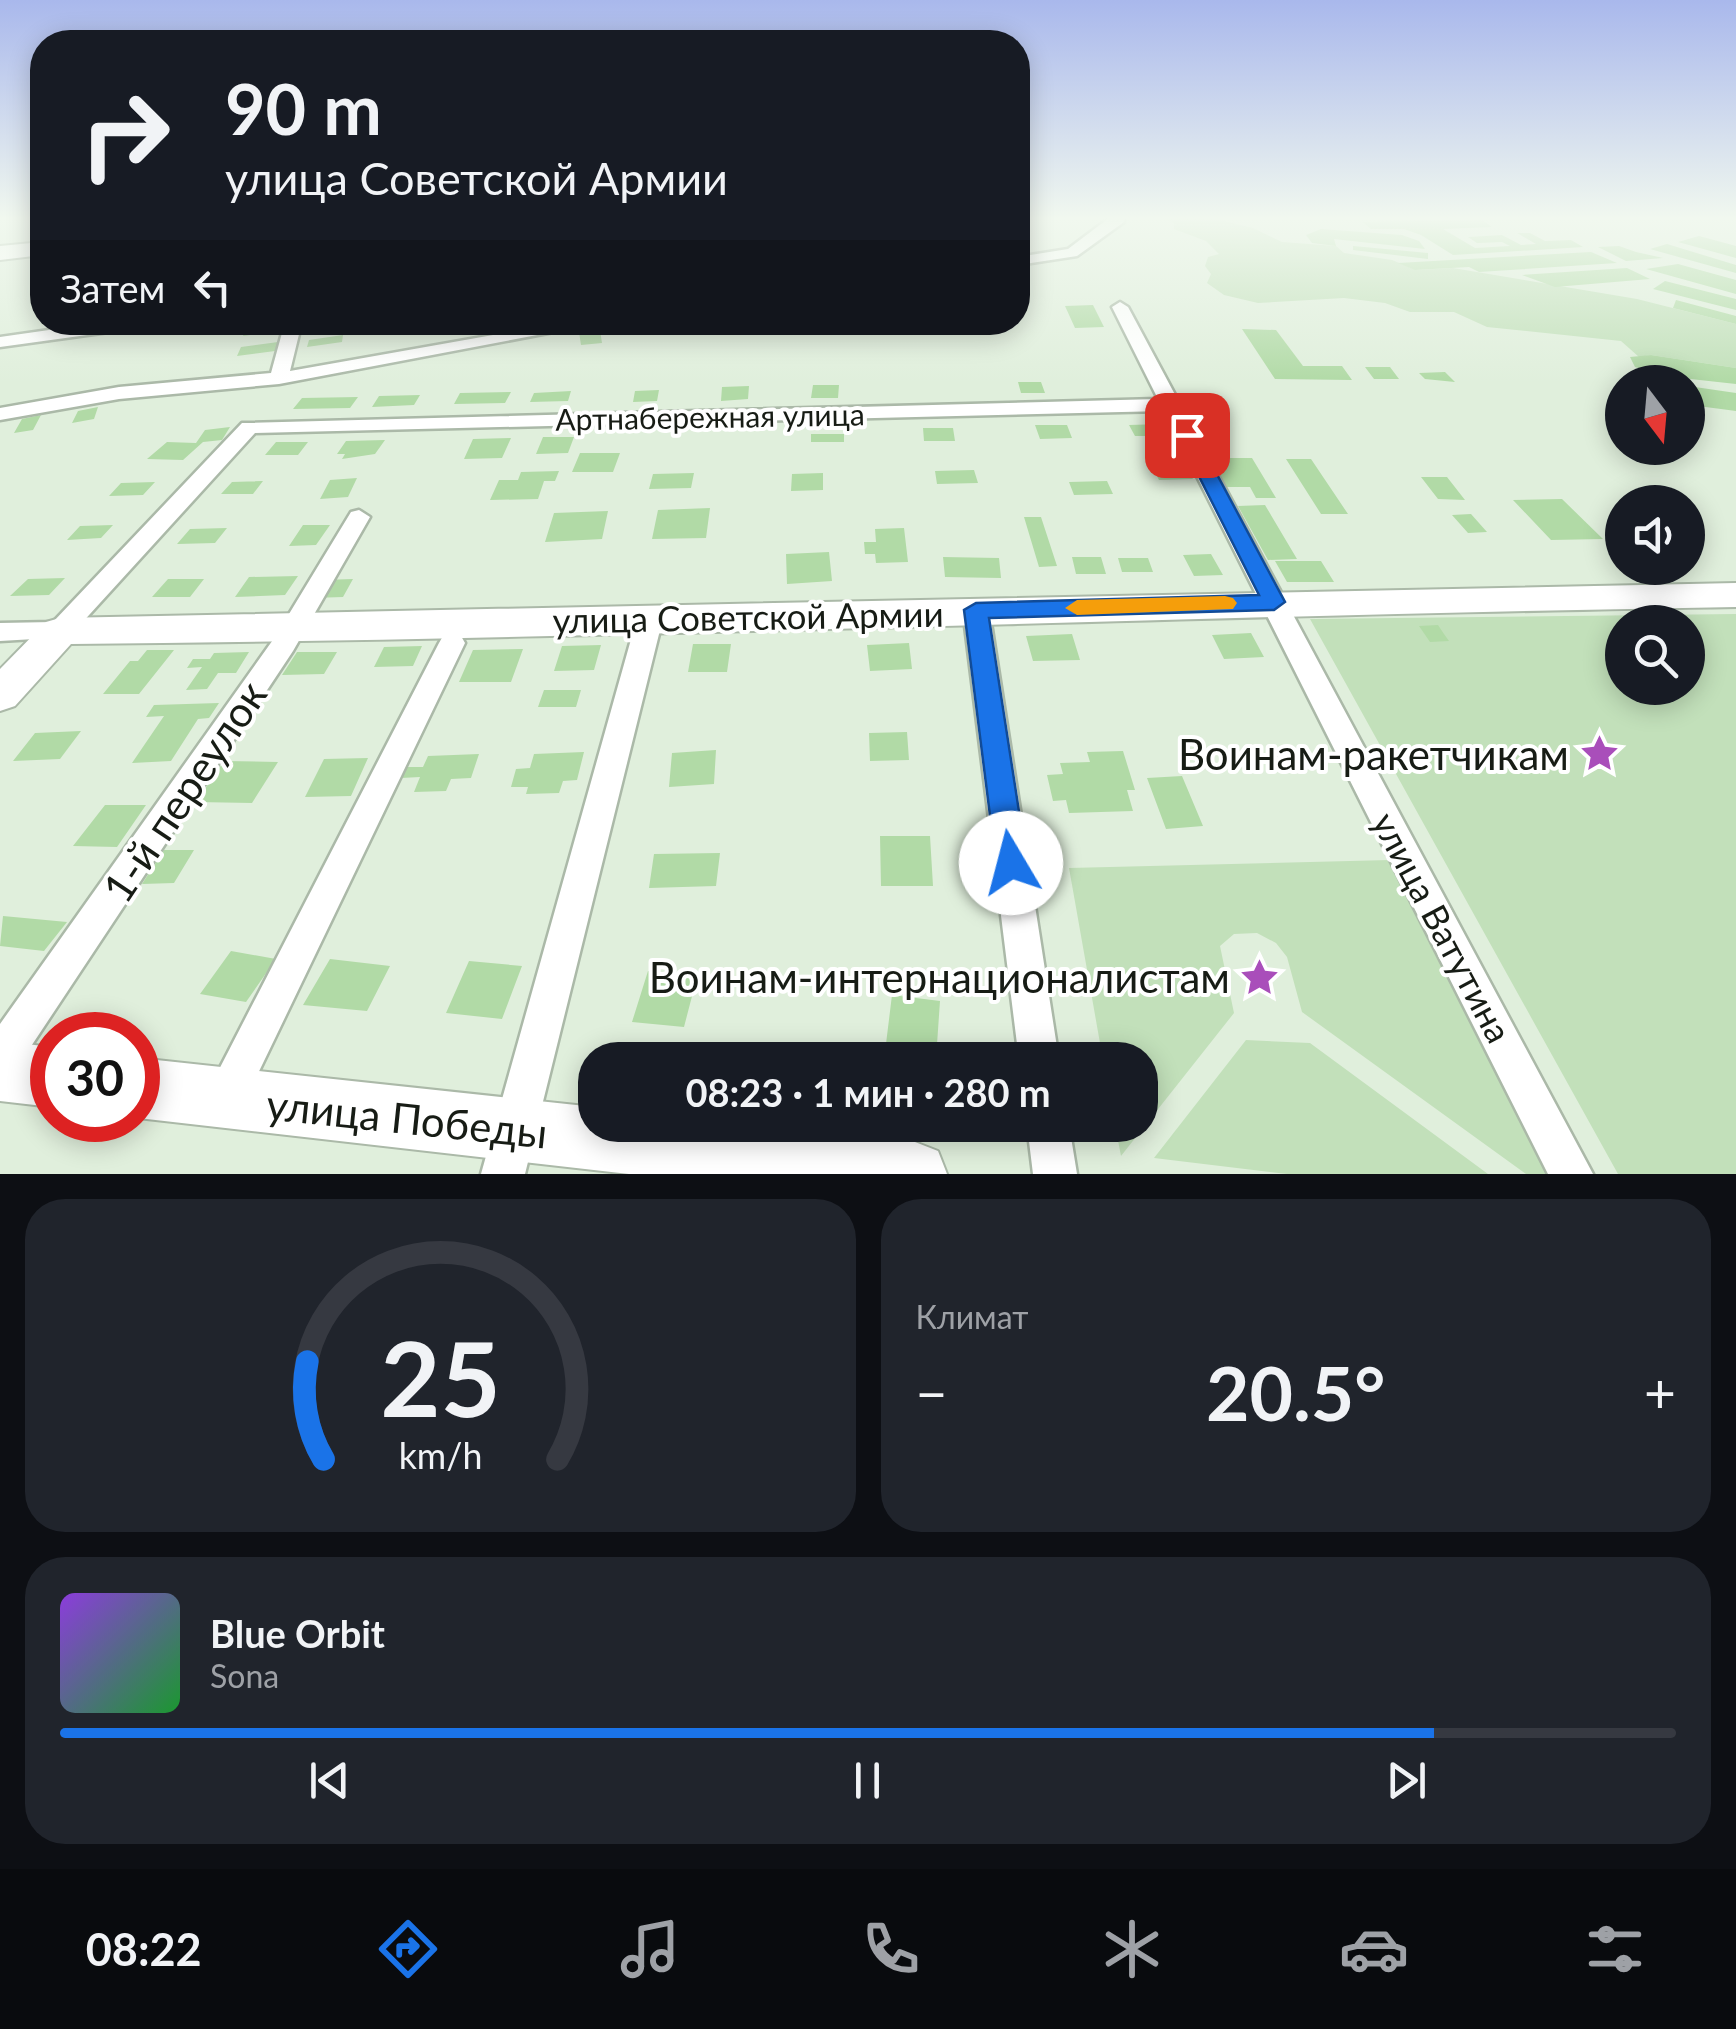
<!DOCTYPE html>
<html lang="ru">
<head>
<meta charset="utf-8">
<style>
  body { margin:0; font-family:Lato,sans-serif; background:#20242c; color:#f1f3f6; height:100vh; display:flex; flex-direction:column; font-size:38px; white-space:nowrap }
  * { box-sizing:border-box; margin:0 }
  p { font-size:32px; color:#9ea1a6 }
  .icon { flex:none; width:55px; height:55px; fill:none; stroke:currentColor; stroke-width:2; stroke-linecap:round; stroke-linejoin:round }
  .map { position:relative; height:1174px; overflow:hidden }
  .details { display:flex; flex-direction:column; gap:25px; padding:25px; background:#0d0f14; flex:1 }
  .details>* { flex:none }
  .top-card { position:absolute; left:30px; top:30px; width:1000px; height:305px; border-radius:40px; box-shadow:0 5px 25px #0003; background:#171b24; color:#f1f3f6; overflow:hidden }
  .needle { width:65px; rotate:164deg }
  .fabs { position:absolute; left:1605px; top:365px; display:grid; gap:20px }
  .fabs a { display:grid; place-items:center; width:100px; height:100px; border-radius:50%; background:#171b24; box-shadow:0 5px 25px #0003; font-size:50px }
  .speed { position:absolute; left:30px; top:1012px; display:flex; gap:20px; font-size:50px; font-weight:700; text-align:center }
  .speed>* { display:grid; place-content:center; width:130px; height:130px; border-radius:50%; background:#171b24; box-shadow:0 5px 25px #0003; line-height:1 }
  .speed .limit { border:15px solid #d22; background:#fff; color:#111 }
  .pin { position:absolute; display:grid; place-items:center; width:85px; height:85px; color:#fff; margin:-42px; border-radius:20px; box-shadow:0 5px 15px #0006 }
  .me { position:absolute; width:110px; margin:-55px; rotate:352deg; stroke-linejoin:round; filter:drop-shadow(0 0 8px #0008) }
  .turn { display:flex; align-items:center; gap:35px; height:210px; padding:0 30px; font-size:45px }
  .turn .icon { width:130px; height:130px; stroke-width:2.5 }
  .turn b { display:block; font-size:70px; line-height:85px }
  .then { display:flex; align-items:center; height:95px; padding:0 30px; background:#0003; gap:20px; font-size:38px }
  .big { font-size:75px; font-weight:700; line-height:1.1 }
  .details .tile { flex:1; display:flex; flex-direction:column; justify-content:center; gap:15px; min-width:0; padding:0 35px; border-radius:40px; background:#20242c }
  .details .dial { align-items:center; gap:0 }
  .dial svg { height:260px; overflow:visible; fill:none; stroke:#363941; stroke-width:7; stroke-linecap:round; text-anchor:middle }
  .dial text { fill:#f1f3f6; stroke:none }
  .song { display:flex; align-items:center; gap:30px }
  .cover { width:120px; height:120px; border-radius:15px; background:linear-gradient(135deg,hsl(270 70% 55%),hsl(130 70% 35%)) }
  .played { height:10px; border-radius:5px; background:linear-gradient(90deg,#1a73e8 85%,#363941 85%) }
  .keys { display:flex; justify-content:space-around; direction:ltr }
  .heat { display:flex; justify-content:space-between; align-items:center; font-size:55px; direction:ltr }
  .details .tiles { flex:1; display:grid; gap:25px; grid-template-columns:1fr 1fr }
  .tile:last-child { grid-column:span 2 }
  .trip { position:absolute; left:578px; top:1042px; width:580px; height:100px; border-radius:40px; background:#171b24; box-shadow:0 5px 25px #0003; font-weight:700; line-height:100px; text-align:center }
  .menu { display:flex; height:160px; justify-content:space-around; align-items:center; background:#090b0e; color:#9ea1a6 }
  .menu .icon { width:70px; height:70px }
  .menu .current { color:#1a73e8 }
  .menu b { font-size:45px; color:#f1f3f6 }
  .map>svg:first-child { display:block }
</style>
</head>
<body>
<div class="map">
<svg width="1736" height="1174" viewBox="0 0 1736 1174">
  <rect width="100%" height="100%" fill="#e0efdc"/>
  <path fill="#c2e0ba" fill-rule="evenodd" d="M 1163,218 L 1212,218 L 1253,228 L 1282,242 L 1336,246 L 1344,253 L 1392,260 L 1416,270 L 1453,268 L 1637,299 L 1736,324 L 1736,368 L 1651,355 L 1639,357 L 1621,341 L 1487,327 L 1454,312 L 1410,312 L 1385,303 L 1344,298 L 1258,303 L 1224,295 L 1207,283 L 1211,274 L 1205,266 L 1208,257 L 1219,254 L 1206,241 L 1174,229 L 1174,223 Z
    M 1736,614 L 1736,1174 L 1618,1174 L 1310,619 ZM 1622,622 L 1688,622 L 1688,688 L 1622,688 Z
    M 1390,860 L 1549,1174 L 1526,1174 L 1302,1012 L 1287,957 L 1276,943 L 1257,933 L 1234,934 L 1220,946 L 1234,1013 L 1121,1156 L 1115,1125 L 1140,1125 L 1140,1060 L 1103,1060 L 1069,868 Z
    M 1246,1040 L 1310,1043 L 1488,1174 L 1287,1174 L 1154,1158 Z"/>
  <path fill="#b1daa6" d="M 1482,220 L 1492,227 L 1443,229 L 1475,248 L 1510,246 L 1502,242 L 1477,243 L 1468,237 L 1502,235 L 1521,245 L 1536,244 L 1517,233 L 1530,233 L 1545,241 L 1571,240 L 1583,247 L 1453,255 L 1421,235 L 1404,229 L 1371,229 L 1363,222 Z
    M 1321,229 L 1402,235 L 1419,241 L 1425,249 L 1334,239 L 1336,246 L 1312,243 L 1306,235 Z
    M 1699,236 L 1736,246 L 1736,258 L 1678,242 Z
    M 1667,244 L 1736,265 L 1736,273 L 1650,249 Z
    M 1353,246 L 1428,253 L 1428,259 L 1353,250 Z
    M 1619,246 L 1636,252 L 1663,258 L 1626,261 L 1598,247 Z
    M 1591,252 L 1617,263 L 1479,272 L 1469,267 L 1415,270 L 1398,263 Z
    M 1678,264 L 1736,280 L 1736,294 L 1646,269 Z
    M 1627,268 L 1650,279 L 1555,287 L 1522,275 Z
    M 1665,281 L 1736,299 L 1736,310 L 1653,289 Z
    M 1676,300 L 1736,316 L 1736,324 L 1673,308 Z
    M 1093,305 L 1104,327 L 1075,328 L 1065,306 Z
    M 281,323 L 278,331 L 243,336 L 247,327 Z
    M 1242,329 L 1276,330 L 1303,366 L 1342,366 L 1352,380 L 1275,379 Z
    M 600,330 L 602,343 L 581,345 L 579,332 Z
    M 343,335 L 342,342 L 307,347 L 309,340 Z
    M 278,342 L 275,351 L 237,356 L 241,347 Z
    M 1651,355 L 1736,368 L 1736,384 L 1663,376 L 1635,367 L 1630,357 Z
    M 1365,367 L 1390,367 L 1399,379 L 1374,379 Z
    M 1445,372 L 1455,382 L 1425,379 L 1419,373 Z
    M 1018,382 L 1041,382 L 1045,393 L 1021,393 Z
    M 813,385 L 839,385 L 838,398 L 811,398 Z
    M 749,386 L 748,399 L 721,401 L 722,387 Z
    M 1688,386 L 1736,393 L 1736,411 L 1698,406 Z
    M 659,390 L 657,401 L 633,402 L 635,391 Z
    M 571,391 L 568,401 L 530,402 L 534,393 Z
    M 511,392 L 505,403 L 454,404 L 460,393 Z
    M 420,395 L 414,405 L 372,407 L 379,396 Z
    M 358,397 L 350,408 L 293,409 L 302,398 Z
    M 98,407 L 94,419 L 72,423 L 78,411 Z
    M 41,415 L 33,430 L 14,433 L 22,419 Z
    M 1162,424 L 1168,436 L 1135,436 L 1129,425 Z
    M 1035,425 L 1067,425 L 1072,438 L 1040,439 Z
    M 230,427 L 222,440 L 203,442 L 183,460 L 147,459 L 167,442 L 196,443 L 205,430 Z
    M 923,428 L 953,428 L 955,441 L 924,441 Z
    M 811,434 L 844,434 L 844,442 L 811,442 Z
    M 543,437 L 574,437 L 568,453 L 536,454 Z
    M 511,438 L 502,458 L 464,459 L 473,439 Z
    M 385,440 L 375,454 L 342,459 L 345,454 L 337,454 L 346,441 Z
    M 276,442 L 308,442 L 298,455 L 265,455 Z
    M 580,453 L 620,453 L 613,472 L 572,472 Z
    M 1212,458 L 1252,458 L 1276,498 L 1256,498 L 1250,487 L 1227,487 Z
    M 1286,459 L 1311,459 L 1348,514 L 1321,514 Z
    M 1185,465 L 1193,479 L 1159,480 L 1152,466 Z
    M 974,470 L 978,483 L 937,484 L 935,471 Z
    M 559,471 L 555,481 L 544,481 L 538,499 L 490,500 L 499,480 L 518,480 L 521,472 Z
    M 694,473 L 691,488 L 649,489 L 653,474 Z
    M 823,473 L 823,490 L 791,491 L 792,474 Z
    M 1421,477 L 1447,477 L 1465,500 L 1438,499 Z
    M 357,478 L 348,497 L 320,499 L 330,480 Z
    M 263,481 L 253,494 L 221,494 L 232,482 Z
    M 1107,481 L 1113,494 L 1074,495 L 1069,482 Z
    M 155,482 L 143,495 L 109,496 L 121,483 Z
    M 1562,499 L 1603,539 L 1551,540 L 1513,500 Z
    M 1265,505 L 1297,559 L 1268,560 L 1238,506 Z
    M 710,508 L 706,538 L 652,539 L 658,510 Z
    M 608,511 L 602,539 L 545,542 L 554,513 Z
    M 1471,514 L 1487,532 L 1468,533 L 1452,515 Z
    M 1024,517 L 1041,517 L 1057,566 L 1039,567 Z
    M 113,525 L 101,538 L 67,540 L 80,526 Z
    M 303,525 L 330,525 L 316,545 L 289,546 Z
    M 227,528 L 215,543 L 177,544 L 190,529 Z
    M 904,528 L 908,562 L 876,563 L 875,554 L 865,554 L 864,542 L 876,542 L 875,529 Z
    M 829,552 L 832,581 L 787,584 L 786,554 Z
    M 1211,554 L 1223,575 L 1194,576 L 1183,555 Z
    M 943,557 L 999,558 L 1001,578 L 945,577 Z
    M 1072,557 L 1101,557 L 1106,574 L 1076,574 Z
    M 1118,558 L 1148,558 L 1153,572 L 1122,572 Z
    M 1275,561 L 1321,561 L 1334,582 L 1287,582 Z
    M 298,576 L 285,595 L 235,597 L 249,577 Z
    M 65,578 L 49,595 L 10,596 L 28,579 Z
    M 168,579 L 204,579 L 190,597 L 152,597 Z
    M 353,579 L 343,597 L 312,598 L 322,580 Z
    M 1438,625 L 1444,634 L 1449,641 L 1430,642 L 1419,626 Z
    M 1251,633 L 1264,657 L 1224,659 L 1212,635 Z
    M 1072,634 L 1080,660 L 1033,661 L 1026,636 Z
    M 909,643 L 912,669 L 870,671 L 867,645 Z
    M 693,644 L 731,644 L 727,672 L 688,672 Z
    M 601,645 L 594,670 L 554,671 L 562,646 Z
    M 422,646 L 413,666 L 374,667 L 384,647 Z
    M 523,649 L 511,682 L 459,682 L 473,650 Z
    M 147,650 L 174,650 L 139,694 L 103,694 L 130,661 L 138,661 Z
    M 249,652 L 236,673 L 218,673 L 207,689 L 186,690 L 202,667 L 187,668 L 193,659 L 210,659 L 214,653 Z
    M 297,652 L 337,652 L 324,674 L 282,675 Z
    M 544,690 L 581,690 L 576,707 L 538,707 Z
    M 219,703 L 209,718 L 198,719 L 171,761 L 132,763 L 164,716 L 146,717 L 154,705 Z
    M 81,731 L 60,759 L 13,761 L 35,733 Z
    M 907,732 L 909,760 L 870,761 L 869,733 Z
    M 716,750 L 714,784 L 669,787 L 672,753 Z
    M 1123,751 L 1135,790 L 1127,790 L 1133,811 L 1069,813 L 1066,800 L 1053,801 L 1047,775 L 1063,774 L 1060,763 L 1090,762 L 1087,752 Z
    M 584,752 L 577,780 L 563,781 L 559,793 L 526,794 L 528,787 L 511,787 L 516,769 L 530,768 L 534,754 Z
    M 479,754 L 471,778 L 451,779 L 446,791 L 414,792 L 420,777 L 401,778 L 405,767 L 423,767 L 428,756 Z
    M 368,758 L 351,796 L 305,797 L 324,759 Z
    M 224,761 L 278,762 L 252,803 L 196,802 Z
    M 1182,776 L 1203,826 L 1166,829 L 1147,778 Z
    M 105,805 L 146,805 L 117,847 L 73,846 Z
    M 880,836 L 930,836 L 933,886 L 881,886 Z
    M 164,850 L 194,850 L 174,883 L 142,884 Z
    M 720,853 L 716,886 L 649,888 L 654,854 Z
    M 3,916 L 67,922 L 44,951 L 0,946 Z
    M 231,951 L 276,959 L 246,1002 L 200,994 Z
    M 330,959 L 390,966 L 367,1011 L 303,1005 Z
    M 469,961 L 522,966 L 502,1019 L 446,1013 Z
    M 648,971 L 697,977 L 684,1027 L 632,1022 Z
    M 892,995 L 940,1001 L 936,1059 L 885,1052 Z"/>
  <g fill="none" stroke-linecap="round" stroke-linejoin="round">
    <defs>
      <path id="street" d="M 1109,218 L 1123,218 L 1124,222 L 1077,256 L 1018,265 L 1018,257 L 1068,249 Z
        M 1120,302 L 1128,307 L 1593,1174 L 1548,1174 L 1164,411 L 255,433 L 69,637 L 0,641 L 0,623 L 53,622 L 242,423 L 1158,399 L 1112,307 Z
        M 105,322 L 153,322 L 145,327 L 0,347 L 0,337 Z
        M 285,322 L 302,322 L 290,371 L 566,322 L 606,322 L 279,384 L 119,399 L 0,420 L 0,408 L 119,387 L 271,373 Z
        M 359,510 L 370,517 L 293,651 L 14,1072 L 0,1078 L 0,1024 L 275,637 L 351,512 Z
        M 976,601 L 989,610 L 1059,1060 L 1019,1060 L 963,610 Z
        M 650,609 L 663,618 L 525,1174 L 481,1174 L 637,618 Z
        M 452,634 L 461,636 L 465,643 L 239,1113 L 225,1119 L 211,1113 L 205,1099 L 211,1085 L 439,643 L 443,636 Z
        M 1027,1125 L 1069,1125 L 1077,1174 L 1033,1174 Z"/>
      <path id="secondary" d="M 42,242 L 42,255 L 0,260 L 0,246 Z
        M 1736,583 L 1736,607 C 1181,616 626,639 71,644 L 15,706 L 0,711 L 0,669 L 46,622 L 60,618 Z
        M 0,1041 L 52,1047 L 52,1107 L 0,1101 Z
        M 138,1058 L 595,1107 L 595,1125 L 762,1125 L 915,1142 L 938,1151 L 947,1174 L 629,1174 L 138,1118 Z"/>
    </defs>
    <use href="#street" stroke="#abb9a8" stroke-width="5"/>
    <use href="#secondary" stroke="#abb9a8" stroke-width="4"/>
    <use href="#street" fill="#fff" fill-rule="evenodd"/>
    <use href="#secondary" fill="#fff" fill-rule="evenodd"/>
  </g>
  <linearGradient id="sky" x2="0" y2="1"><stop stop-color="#a9b8ec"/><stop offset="0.57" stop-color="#f1f8ef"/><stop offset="1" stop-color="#f1f8ef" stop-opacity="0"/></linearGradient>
  <rect width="1736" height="383" fill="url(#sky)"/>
  <path fill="#1a73e8" stroke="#114b97" stroke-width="2.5" d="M 1187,429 L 1196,435 L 1285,602 L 1274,610 L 989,618 L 1027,863 L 1022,873 L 1011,876 L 1000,873 L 996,863 L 964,610 L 976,603 L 1259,595 L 1178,435 Z"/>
  <path fill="#f59e0b" d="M 1225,596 L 1233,598 L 1237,603 L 1233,609 L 1077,615 L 1065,608 L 1077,600 Z"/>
  <defs>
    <symbol id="sight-bare" viewBox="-9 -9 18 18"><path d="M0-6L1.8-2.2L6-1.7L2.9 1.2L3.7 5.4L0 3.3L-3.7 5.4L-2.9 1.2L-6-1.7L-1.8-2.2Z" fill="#a94eba" stroke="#fff" stroke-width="2.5" paint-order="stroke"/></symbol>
  </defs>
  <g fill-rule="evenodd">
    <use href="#sight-bare" x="1572" y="726" width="55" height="55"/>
    <use href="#sight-bare" x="1232" y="950" width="55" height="55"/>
  </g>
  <g text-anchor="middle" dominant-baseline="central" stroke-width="8" stroke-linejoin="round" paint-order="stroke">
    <g font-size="30" fill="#171c15" stroke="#fff">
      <text transform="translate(710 416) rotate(-1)">Артнабережная улица</text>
    </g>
    <g font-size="35" fill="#171c15" stroke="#fff">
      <text transform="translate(748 616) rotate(-1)">улица Советской Армии</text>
      <text transform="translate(1443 927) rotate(62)">улица Ватутина</text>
    </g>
    <g font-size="42" fill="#171c15" stroke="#fff" text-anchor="end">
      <text x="1569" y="754">Воинам-ракетчикам</text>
      <text x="1230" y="977">Воинам-интернационалистам</text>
    </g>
    <g font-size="42" fill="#171c15" stroke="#fff">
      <text transform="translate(184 791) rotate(-56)">1-й переулок</text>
      <text transform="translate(407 1118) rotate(6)">улица Победы</text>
    </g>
  </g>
</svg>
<div class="fabs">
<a><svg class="needle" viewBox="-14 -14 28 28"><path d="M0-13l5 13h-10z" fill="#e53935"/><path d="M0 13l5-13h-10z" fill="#9ea1a6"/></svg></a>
<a><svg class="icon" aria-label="sound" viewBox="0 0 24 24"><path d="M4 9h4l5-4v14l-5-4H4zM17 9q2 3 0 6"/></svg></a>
<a><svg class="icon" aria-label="search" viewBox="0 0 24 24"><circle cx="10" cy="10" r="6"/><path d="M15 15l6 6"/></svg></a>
</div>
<div class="speed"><div class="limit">30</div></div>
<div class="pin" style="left:1187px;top:435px;background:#d93025"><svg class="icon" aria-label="arrive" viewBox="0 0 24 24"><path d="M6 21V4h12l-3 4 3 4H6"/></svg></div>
<svg class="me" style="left:1011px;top:863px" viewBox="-20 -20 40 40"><circle r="19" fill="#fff"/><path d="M0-13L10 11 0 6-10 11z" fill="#1a73e8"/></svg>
<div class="trip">08:23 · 1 мин · 280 m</div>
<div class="top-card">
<div class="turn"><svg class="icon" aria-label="right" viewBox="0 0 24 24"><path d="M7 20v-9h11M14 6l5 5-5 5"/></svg><div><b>90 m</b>улица Советской Армии</div></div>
<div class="then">Затем<svg class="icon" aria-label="left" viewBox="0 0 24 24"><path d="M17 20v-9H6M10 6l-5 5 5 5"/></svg></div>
</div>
</div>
<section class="details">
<div class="tiles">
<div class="tile dial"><svg viewBox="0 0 100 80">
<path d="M14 69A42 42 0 1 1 86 69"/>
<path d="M14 69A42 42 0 0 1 9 39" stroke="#1a73e8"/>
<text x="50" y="56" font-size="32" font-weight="700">25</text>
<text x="50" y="72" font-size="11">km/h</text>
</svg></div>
<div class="tile"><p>Климат</p>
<div class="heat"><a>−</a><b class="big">20.5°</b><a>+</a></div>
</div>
<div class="tile">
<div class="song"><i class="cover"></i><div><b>Blue Orbit</b><p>Sona</p></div></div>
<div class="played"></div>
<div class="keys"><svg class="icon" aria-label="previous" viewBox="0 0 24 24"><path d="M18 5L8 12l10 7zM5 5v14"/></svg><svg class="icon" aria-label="pause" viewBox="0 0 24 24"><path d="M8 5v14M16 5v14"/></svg><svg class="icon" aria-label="next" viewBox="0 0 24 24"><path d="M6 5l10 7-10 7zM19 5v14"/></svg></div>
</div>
</div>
</section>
<nav class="menu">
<b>08:22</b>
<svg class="icon current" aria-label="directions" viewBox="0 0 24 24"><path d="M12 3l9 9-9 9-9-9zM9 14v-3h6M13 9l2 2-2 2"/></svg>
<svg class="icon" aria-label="music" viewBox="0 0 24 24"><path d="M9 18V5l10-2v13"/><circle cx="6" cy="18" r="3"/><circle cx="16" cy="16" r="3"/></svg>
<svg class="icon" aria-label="phone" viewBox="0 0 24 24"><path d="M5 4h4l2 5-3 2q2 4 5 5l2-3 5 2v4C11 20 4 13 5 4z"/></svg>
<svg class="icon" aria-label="climate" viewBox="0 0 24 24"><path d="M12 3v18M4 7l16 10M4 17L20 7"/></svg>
<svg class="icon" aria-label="car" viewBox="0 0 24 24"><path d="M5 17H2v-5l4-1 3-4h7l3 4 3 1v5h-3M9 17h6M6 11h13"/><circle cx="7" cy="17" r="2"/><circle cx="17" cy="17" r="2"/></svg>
<svg class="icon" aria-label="filters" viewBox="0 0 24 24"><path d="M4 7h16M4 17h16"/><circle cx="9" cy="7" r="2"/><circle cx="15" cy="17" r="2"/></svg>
</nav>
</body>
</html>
